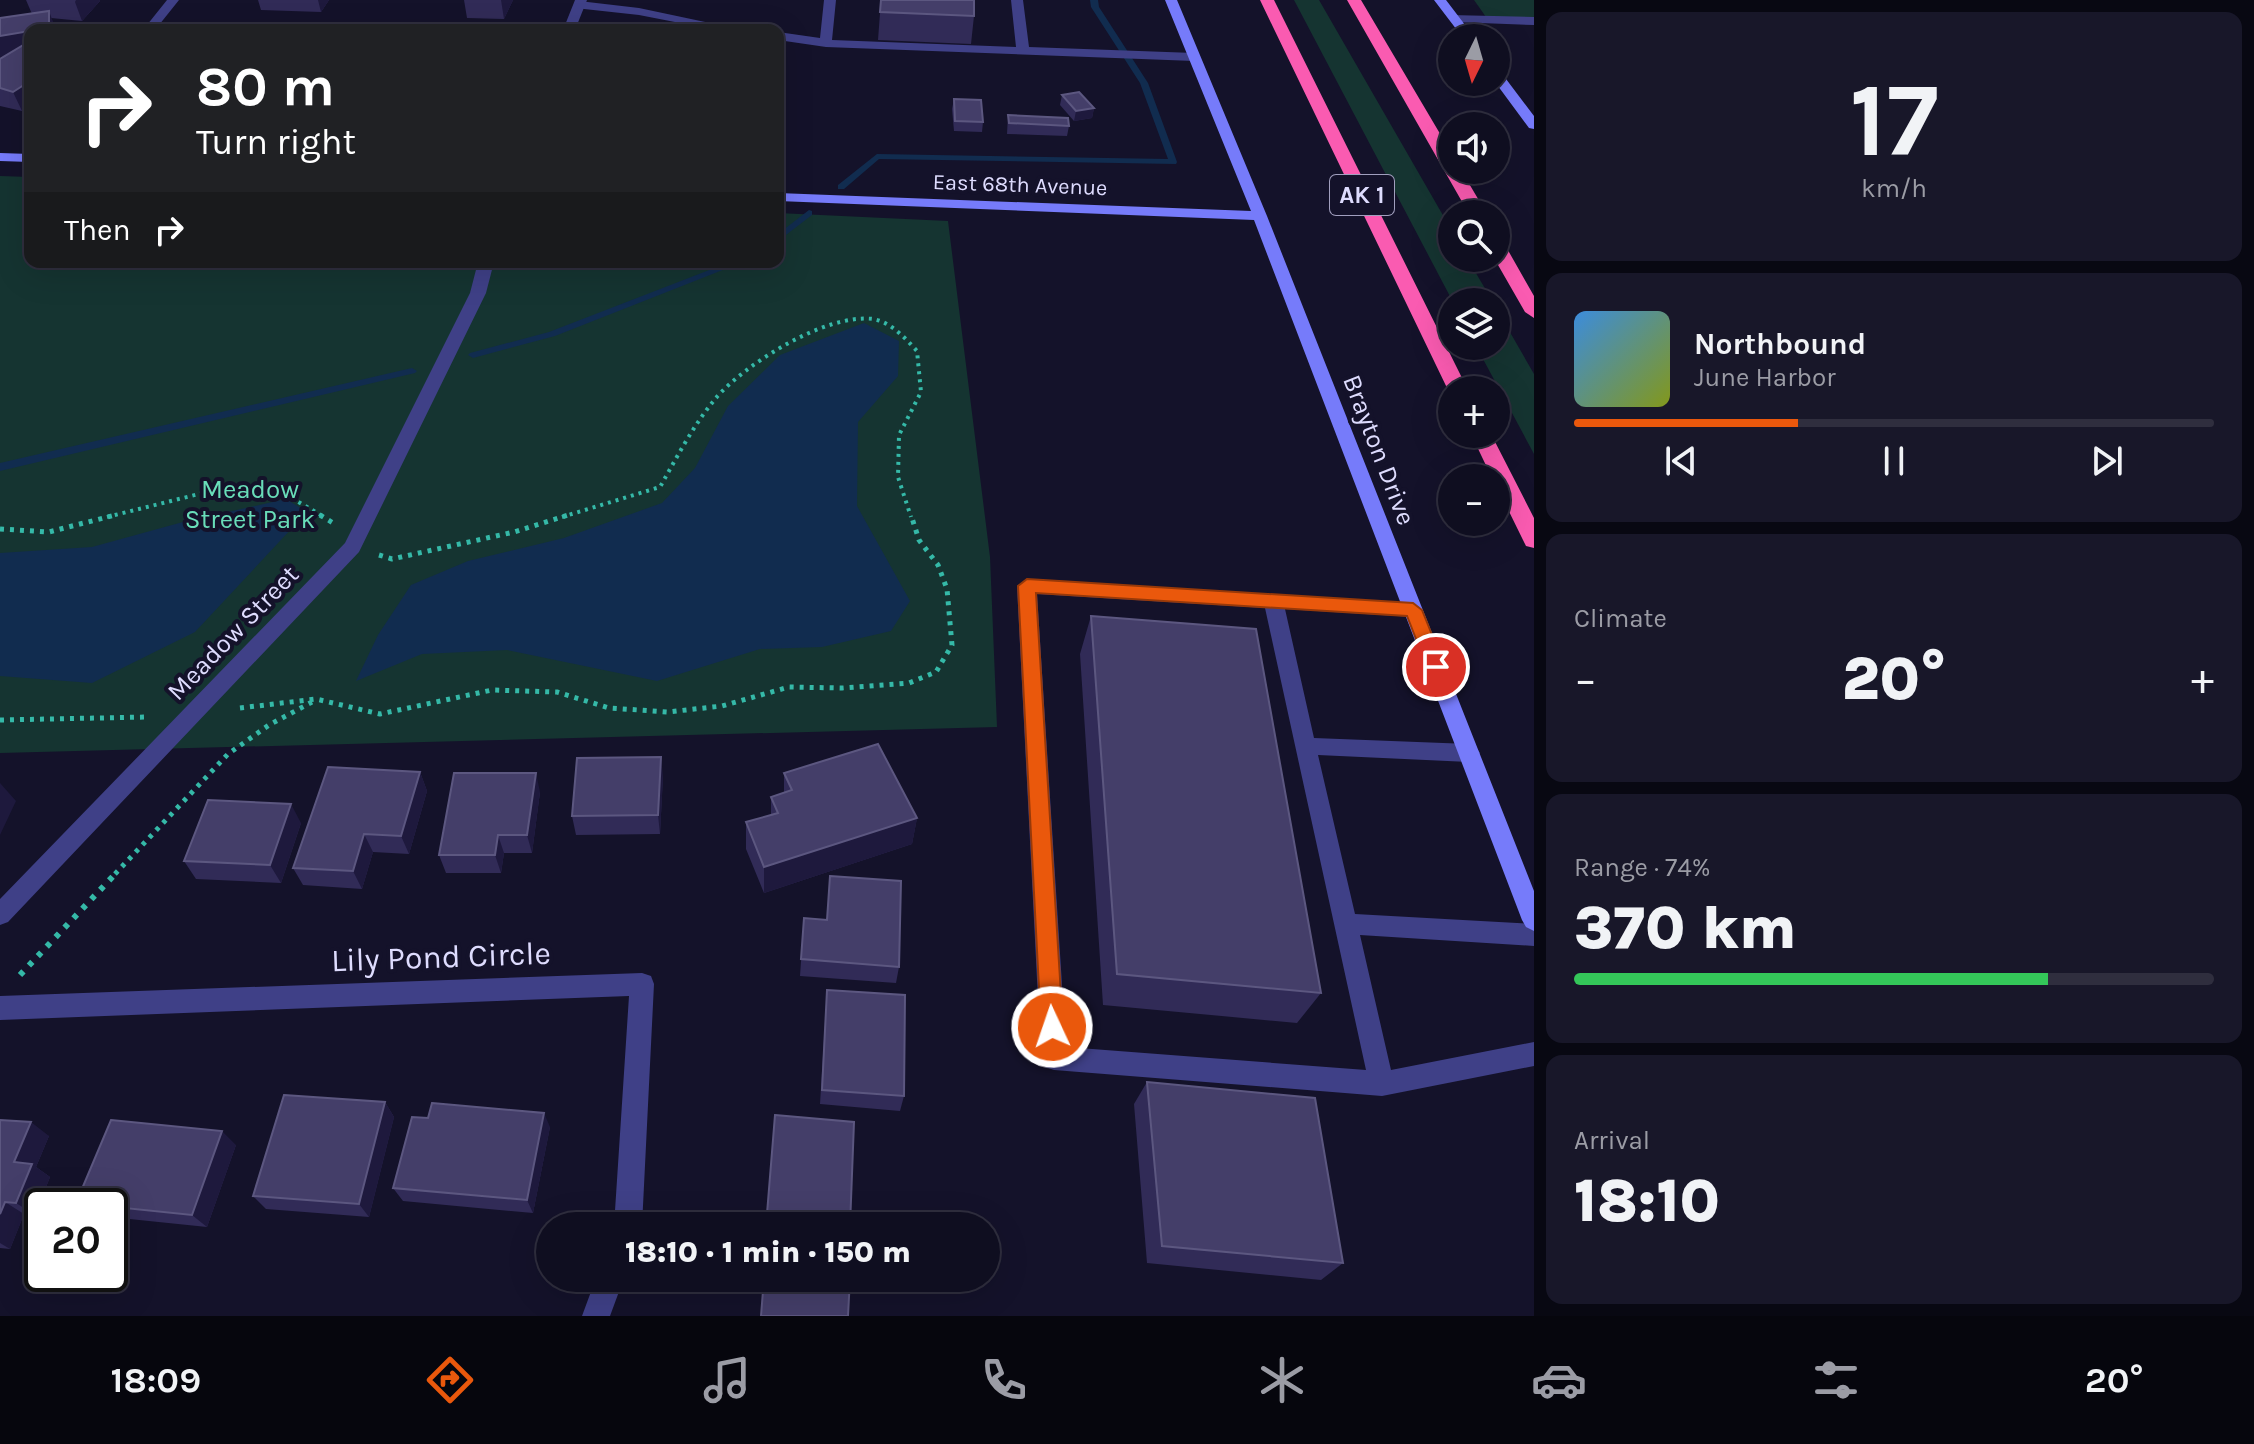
<!DOCTYPE html>
<html lang="en">
<head>
<meta charset="utf-8">
<style>
  body { margin:0; font-family:Karla,sans-serif; background:#181729; color:#f1f3f6; height:100vh; display:flex; flex-direction:column; font-size:30px; white-space:nowrap }
  * { box-sizing:border-box; margin:0 }
  p { font-size:26px; color:#9b9ca5 }
  .icon { flex:none; width:44px; height:44px; fill:none; stroke:currentColor; stroke-width:2; stroke-linecap:round; stroke-linejoin:round }
  .map { position:relative; flex:1; overflow:hidden }
  .details { display:flex; flex-direction:column; gap:12px; padding:12px; background:#080812; width:720px }
  .details>* { flex:none }
  .top-card { position:absolute; left:24px; top:24px; width:760px; height:244px; border-radius:16px; box-shadow:0 8px 32px #0002,0 0 0 2px #2f2e3e; background:#202124; color:#fff; overflow:hidden }
  .needle { width:52px; rotate:185deg }
  .buttons { position:absolute; left:1438px; top:24px; display:grid; gap:16px }
  .buttons a { display:grid; place-items:center; width:72px; height:72px; border-radius:50%; background:#0f0e20; box-shadow:0 8px 32px #0002,0 0 0 2px #2f2e3e; font-size:40px }
  .speed { position:absolute; left:24px; top:1188px; display:flex; gap:16px; font-size:40px; font-weight:700; text-align:center }
  .speed>* { display:grid; place-content:center; width:104px; height:104px; border-radius:50%; background:#0f0e20; box-shadow:0 8px 32px #0002,0 0 0 2px #2f2e3e; line-height:1 }
  .speed .limit { border:4px solid #111; border-radius:12px; background:#fff; color:#111 }
  .pin { position:absolute; display:grid; place-items:center; width:68px; height:68px; color:#fff; margin:-34px; border:4px solid #fff; border-radius:50%; box-shadow:0 2px 8px #0007 }
  .me { position:absolute; width:88px; margin:-44px; rotate:357deg; stroke-linejoin:round; filter:drop-shadow(0 0 6px #0008) }
  .turn { display:flex; align-items:center; gap:28px; height:168px; padding:0 40px; font-size:36px }
  .turn .icon { width:104px; height:104px; stroke-width:2.5 }
  .turn b { display:block; font-size:56px; line-height:68px }
  .then { display:flex; align-items:center; height:76px; padding:0 40px; background:#0003; gap:16px; font-size:30px }
  .big { font-size:60px; font-weight:800; line-height:1.1 }
  .details .tile { flex:1; display:flex; flex-direction:column; justify-content:center; gap:12px; min-width:0; padding:0 28px; border-radius:16px; background:#181729 }
  .details .dial { align-items:center; gap:0 }
  .dial b { font-size:104px; line-height:1 }
  .song { display:flex; align-items:center; gap:24px }
  .cover { width:96px; height:96px; border-radius:12px; background:linear-gradient(135deg,hsl(210 70% 55%),hsl(70 70% 35%)) }
  .played { height:8px; border-radius:4px; background:linear-gradient(90deg,#ea580c 35%,#2f2e3e 35%) }
  .keys { display:flex; justify-content:space-around; direction:ltr }
  .heat { display:flex; justify-content:space-between; align-items:center; font-size:44px; direction:ltr }
  .charge { height:12px; border-radius:6px; background:linear-gradient(90deg,#34c759 74%,#2f2e3e 0) }
  .trip { position:absolute; left:536px; top:1212px; width:464px; height:80px; border-radius:40px; background:#0f0e20; box-shadow:0 8px 32px #0002,0 0 0 2px #2f2e3e; font-weight:800; line-height:80px; text-align:center }
  .dock { display:flex; height:128px; justify-content:space-around; align-items:center; background:#06060d; color:#9b9ca5 }
  .dock .icon { width:56px; height:56px }
  .dock .selected { color:#ea580c }
  .dock b { font-size:36px; color:#f1f3f6 }
  main { display:flex; flex:1; min-height:0 }
  .map>svg:first-child { display:block }
</style>
</head>
<body>
<main>
<div class="map">
<svg width="1534" height="1316" viewBox="0 0 1534 1316">
  <rect width="100%" height="100%" fill="#14122a"/>
  <path fill="#153431" d="M 1294,0 L 1319,0 L 1452,231 L 1452,258 L 1467,258 L 1493,302 L 1453,302 Z
    M 1474,0 L 1534,0 L 1534,19 L 1486,17 Z
    M 0,176 L 30,177 L 30,262 L 778,262 L 778,213 L 948,221 L 990,557 L 997,727 L 0,753 Z
    M 1496,308 L 1534,374 L 1534,454 L 1476,346 L 1496,346 Z"/>
  <path fill="#112c4f" d="M 864,323 L 899,341 L 898,376 L 858,422 L 857,506 L 910,601 L 891,631 L 822,647 L 760,649 L 657,681 L 507,650 L 422,654 L 356,681 L 378,635 L 411,585 L 468,561 L 564,538 L 662,503 L 695,468 L 728,406 L 780,355 Z
    M 286,499 L 307,512 L 195,632 L 92,683 L 0,676 L 0,553 L 92,547 L 183,522 Z"/>
  <g fill="none" stroke-linecap="round" stroke-linejoin="round">
    <path fill="#112c4f" fill-rule="evenodd" d="M 1090,0 L 1098,0 L 1099,7 L 1148,83 L 1177,162 L 1176,164 L 879,159 L 844,189 L 838,189 L 838,185 L 877,154 L 1168,159 L 1140,83 L 1091,7 Z
      M 809,210 L 812,211 L 812,215 L 778,241 L 778,234 Z
      M 730,262 L 743,262 L 555,336 L 473,358 L 468,355 L 470,353 L 549,332 Z
      M 412,368 L 417,371 L 415,373 L 0,471 L 0,463 Z"/>
    <path stroke="#35b9a8" stroke-width="4" stroke-dasharray="3 5" stroke-linecap="butt" d="M 107,517 L 215,490 L 268,484 L 324,517
      M 562,517 L 660,487 C 677,457 694,424 716,398 C 745,364 826,313 873,319 C 891,322 905,338 917,351 L 921,392 L 899,435 L 898,477 L 911,517"/>
    <path stroke="#35b9a8" stroke-width="5" stroke-dasharray="4 6" stroke-linecap="butt" d="M 320,515 L 333,523
      M 0,529 L 49,532 L 115,515
      M 379,555 L 392,559 L 514,532 L 568,515
      M 240,708 L 316,699 L 380,714 L 492,690 L 557,692 L 609,708 L 668,712 L 722,706 L 789,687 L 842,688 L 909,683 L 936,672 L 952,645 L 947,589 L 938,565 L 919,540 L 911,515
      M 0,720 L 147,717
      M 115,874 L 228,754 L 269,725 L 312,702"/>
    <path stroke="#35b9a8" stroke-width="6" stroke-dasharray="5 8" stroke-linecap="butt" d="M 20,975 L 117,872"/>
    <path fill="#3f4087" fill-rule="evenodd" d="M 824,0 L 836,0 L 832,40 L 1016,47 L 1011,0 L 1023,0 L 1029,47 L 1194,53 L 1200,57 L 1194,61 L 826,47 L 778,40 L 778,32 L 820,38 Z
      M 579,1 L 639,8 L 743,30 L 716,30 L 639,15 L 575,8 L 575,2 Z
      M 1027,579 L 1420,605 L 1423,610 L 1420,615 L 1413,617 L 1285,609 L 1314,738 L 1469,744 L 1476,747 L 1480,753 L 1476,759 L 1469,762 L 1318,755 L 1355,914 L 1534,924 L 1534,946 L 1360,935 L 1391,1070 L 1534,1042 L 1534,1066 L 1382,1096 L 1054,1070 L 1045,1067 L 1041,1058 L 1017,586 ZM 1037,594 L 1265,608 L 1366,1070 L 1066,1047 Z"/>
    <path fill="#3f4087" fill-rule="evenodd" d="M 167,0 L 179,0 L 155,30 L 143,30 Z
      M 575,0 L 587,0 L 575,30 L 563,30 Z
      M 1450,15 L 1534,17 L 1534,25 L 1454,22 L 1450,21 Z
      M 478,262 L 494,262 L 486,293 L 359,552 L 8,922 L 0,925 L 0,899 L 345,543 L 470,293 Z
      M 642,973 L 651,976 L 654,984 L 642,1226 L 614,1226 L 629,996 L 0,1020 L 0,996 Z
      M 596,1278 L 624,1278 L 610,1316 L 582,1316 Z"/>
    <path fill="#767bfa" fill-rule="evenodd" d="M 1165,0 L 1177,0 L 1267,216 L 1534,891 L 1534,931 L 1526,927 L 1522,920 L 1254,220 L 778,201 L 778,193 L 1251,211 Z
      M 1434,0 L 1446,0 L 1475,38 L 1463,38 Z
      M 1496,70 L 1500,71 L 1534,116 L 1534,129 L 1529,128 L 1495,82 Z
      M 0,153 L 30,154 L 30,162 L 0,161 Z"/>
    <path fill="#fa5bb1" fill-rule="evenodd" d="M 1260,0 L 1274,0 L 1468,390 L 1452,390 L 1452,395 L 1448,390 Z
      M 1347,0 L 1361,0 L 1452,154 L 1452,170 L 1461,170 L 1487,214 L 1469,214 Z
      M 1496,240 L 1505,245 L 1534,296 L 1534,318 L 1525,312 L 1494,258 Z
      M 1471,434 L 1491,434 L 1534,518 L 1534,548 L 1526,546 L 1523,540 L 1496,485 L 1496,478 L 1492,478 Z"/>
  </g>
  <path fill="#312b57" d="M 26,0 L 99,0 L 100,1 L 82,21 L 51,18 L 56,30 L 30,30 L 22,111 L 0,106 L 0,59 L 6,56 L 32,14 Z
    M 258,0 L 329,0 L 321,12 L 261,10 Z
    M 464,0 L 513,0 L 504,19 L 467,18 Z
    M 881,0 L 974,16 L 971,44 L 878,40 Z
    M 1062,95 L 1094,108 L 1092,118 L 1074,121 L 1060,105 Z
    M 954,99 L 983,122 L 982,132 L 954,131 L 952,109 Z
    M 1008,115 L 1069,126 L 1067,136 L 1007,134 Z
    M 1091,616 L 1321,993 L 1297,1023 L 1103,1005 L 1080,654 Z
    M 420,772 L 427,791 L 409,854 L 373,852 L 362,889 L 303,885 L 293,868 Z
    M 784,773 L 917,818 L 912,844 L 764,893 L 746,849 L 746,822 L 771,815 L 771,797 L 784,793 Z
    M 663,776 L 660,834 L 576,835 L 572,816 Z
    M 540,792 L 532,853 L 504,853 L 501,873 L 446,873 L 439,855 Z
    M 301,823 L 281,883 L 196,879 L 184,861 Z
    M 804,918 L 827,920 L 899,967 L 896,983 L 800,976 Z
    M 826,1006 L 904,1096 L 900,1111 L 820,1104 Z
    M 1147,1082 L 1343,1263 L 1321,1280 L 1147,1263 L 1134,1104 Z
    M 385,1102 L 394,1117 L 369,1217 L 266,1209 L 253,1196 Z
    M 0,1120 L 49,1136 L 36,1167 L 50,1177 L 35,1215 L 24,1214 L 10,1249 L 0,1248 Z
    M 550,1127 L 533,1213 L 403,1201 L 393,1188 Z
    M 236,1145 L 207,1227 L 110,1217 L 110,1206 L 80,1206 L 76,1203 Z"/>
  <path fill="#1e193d" d="M 76,0 L 99,0 L 100,1 L 82,21 L 75,2 Z
    M 318,0 L 329,0 L 321,12 Z
    M 501,0 L 513,0 L 504,19 Z
    M 49,11 L 56,30 L 39,30 Z
    M 30,31 L 30,52 L 0,57 L 0,36 Z
    M 30,81 L 30,106 L 22,111 L 13,92 Z
    M 1094,108 L 1092,118 L 1074,121 L 1076,111 Z
    M 661,757 L 663,776 L 660,834 L 658,815 Z
    M 420,772 L 427,791 L 409,854 L 401,836 Z
    M 536,773 L 540,792 L 532,853 L 527,835 Z
    M 0,783 L 16,801 L 0,835 Z
    M 291,804 L 301,823 L 281,883 L 270,865 Z
    M 917,818 L 912,844 L 764,893 L 764,867 Z
    M 364,834 L 373,852 L 362,889 L 353,871 Z
    M 498,835 L 504,853 L 501,873 L 495,855 Z
    M 385,1102 L 394,1117 L 369,1217 L 359,1204 Z
    M 544,1113 L 550,1127 L 533,1213 L 527,1200 Z
    M 31,1122 L 49,1136 L 36,1167 L 50,1177 L 35,1215 L 16,1203 L 14,1162 Z
    M 222,1131 L 236,1145 L 207,1227 L 192,1215 Z
    M 5,1202 L 24,1214 L 10,1249 L 0,1243 L 0,1214 Z"/>
  <path fill="#443e69" stroke="#5c5780" stroke-width="2" d="M 881,0 L 974,0 L 974,16 L 880,12 Z
    M 49,11 L 49,29 L 30,30 L 30,31 L 0,36 L 0,18 Z
    M 30,41 L 30,81 L 13,92 L 0,88 L 0,59 Z
    M 1079,92 L 1094,108 L 1076,111 L 1062,95 Z
    M 954,99 L 981,100 L 983,122 L 955,121 Z
    M 1008,115 L 1068,118 L 1069,126 L 1009,123 Z
    M 1091,616 L 1256,629 L 1321,993 L 1117,974 Z
    M 878,744 L 917,818 L 764,867 L 746,822 L 778,813 L 771,797 L 792,790 L 784,773 Z
    M 661,757 L 658,815 L 572,816 L 577,758 Z
    M 328,767 L 420,772 L 401,836 L 364,834 L 353,871 L 293,868 Z
    M 454,773 L 536,773 L 527,835 L 498,835 L 495,855 L 439,855 Z
    M 208,800 L 291,804 L 270,865 L 184,861 Z
    M 830,876 L 901,881 L 899,967 L 801,959 L 804,918 L 827,920 Z
    M 827,990 L 905,995 L 904,1096 L 822,1090 Z
    M 1147,1082 L 1315,1098 L 1343,1263 L 1162,1246 Z
    M 284,1095 L 385,1102 L 359,1204 L 253,1196 Z
    M 432,1103 L 544,1113 L 527,1200 L 393,1188 L 412,1117 L 428,1118 Z
    M 775,1115 L 854,1122 L 850,1226 L 766,1226 Z
    M 0,1120 L 31,1122 L 14,1162 L 32,1164 L 16,1203 L 5,1202 L 0,1214 Z
    M 111,1120 L 222,1131 L 192,1215 L 76,1203 Z
    M 764,1278 L 850,1278 L 848,1316 L 761,1316 Z"/>
  <path fill="#ea580c" stroke="#983908" stroke-width="2" d="M 1027,579 L 1413,603 L 1422,610 L 1445,667 L 1436,675 L 1429,672 L 1407,616 L 1036,593 L 1063,1027 L 1060,1034 L 1052,1037 L 1044,1034 L 1041,1027 L 1018,586 Z"/>
  <g text-anchor="middle" dominant-baseline="central" stroke-width="8" stroke-linejoin="round" paint-order="stroke">
    <g font-size="22" fill="#dedcfe" stroke="#14122a">
      <text transform="translate(1020 185) rotate(2)">East 68th Avenue</text>
    </g>
    <rect fill="#14122a" stroke="#a19fbe" stroke-width="2" x="1330" y="175" width="64" height="40" rx="6"/>
    <g font-size="24" font-weight="bold" fill="#dedcfe">
      <text x="1362" y="195">AK 1</text>
    </g>
    <g font-size="26" fill="#dedcfe" stroke="#14122a">
      <text transform="translate(1379 450) rotate(69)">Brayton Drive</text>
      <text transform="translate(233 633) rotate(-46)">Meadow Street</text>
    </g>
    <g font-size="26" fill="#69ddb9" stroke="#14122a">
      <text x="250" y="489">Meadow<tspan x="250" dy="30">Street Park</tspan></text>
    </g>
    <g font-size="32" fill="#dedcfe" stroke="#14122a">
      <text transform="translate(441 957) rotate(-2)">Lily Pond Circle</text>
    </g>
  </g>
</svg>
<div class="buttons">
<a><svg class="needle" viewBox="-14 -14 28 28"><path d="M0-13l5 13h-10z" fill="#e53935"/><path d="M0 13l5-13h-10z" fill="#9b9ca5"/></svg></a>
<a><svg class="icon" aria-label="sound" viewBox="0 0 24 24"><path d="M4 9h4l5-4v14l-5-4H4zM17 9q2 3 0 6"/></svg></a>
<a><svg class="icon" aria-label="search" viewBox="0 0 24 24"><circle cx="10" cy="10" r="6"/><path d="M15 15l6 6"/></svg></a>
<a><svg class="icon" aria-label="layers" viewBox="0 0 24 24"><path d="M12 4l9 5-9 5-9-5zM3 14l9 5 9-5"/></svg></a>
<a>+</a>
<a>−</a>
</div>
<div class="speed"><div class="limit">20</div></div>
<div class="pin" style="left:1436px;top:667px;background:#d93025"><svg class="icon" aria-label="arrive" viewBox="0 0 24 24"><path d="M6 21V4h12l-3 4 3 4H6"/></svg></div>
<svg class="me" style="left:1052px;top:1027px" viewBox="-20 -20 40 40"><circle r="17" fill="#ea580c" stroke="#fff" stroke-width="3"/><path d="M0-11L8 9 0 5-8 9z" fill="#fff"/></svg>
<div class="trip">18:10 · 1 min · 150 m</div>
<div class="top-card">
<div class="turn"><svg class="icon" aria-label="right" viewBox="0 0 24 24"><path d="M7 20v-9h11M14 6l5 5-5 5"/></svg><div><b>80 m</b>Turn right</div></div>
<div class="then">Then<svg class="icon" aria-label="right" viewBox="0 0 24 24"><path d="M7 20v-9h11M14 6l5 5-5 5"/></svg></div>
</div>
</div>
<section class="details">
<div class="tile dial"><b>17</b><p>km/h</p></div>
<div class="tile">
<div class="song"><i class="cover"></i><div><b>Northbound</b><p>June Harbor</p></div></div>
<div class="played"></div>
<div class="keys"><svg class="icon" aria-label="previous" viewBox="0 0 24 24"><path d="M18 5L8 12l10 7zM5 5v14"/></svg><svg class="icon" aria-label="pause" viewBox="0 0 24 24"><path d="M8 5v14M16 5v14"/></svg><svg class="icon" aria-label="next" viewBox="0 0 24 24"><path d="M6 5l10 7-10 7zM19 5v14"/></svg></div>
</div>
<div class="tile"><p>Climate</p>
<div class="heat"><a>−</a><b class="big">20°</b><a>+</a></div>
</div>
<div class="tile"><p>Range · 74%</p><b class="big">370 km</b><div class="charge"></div></div>
<div class="tile"><p>Arrival</p><b class="big">18:10</b></div>
</section>
</main>
<nav class="dock">
<b>18:09</b>
<svg class="icon selected" aria-label="directions" viewBox="0 0 24 24"><path d="M12 3l9 9-9 9-9-9zM9 14v-3h6M13 9l2 2-2 2"/></svg>
<svg class="icon" aria-label="music" viewBox="0 0 24 24"><path d="M9 18V5l10-2v13"/><circle cx="6" cy="18" r="3"/><circle cx="16" cy="16" r="3"/></svg>
<svg class="icon" aria-label="phone" viewBox="0 0 24 24"><path d="M5 4h4l2 5-3 2q2 4 5 5l2-3 5 2v4C11 20 4 13 5 4z"/></svg>
<svg class="icon" aria-label="climate" viewBox="0 0 24 24"><path d="M12 3v18M4 7l16 10M4 17L20 7"/></svg>
<svg class="icon" aria-label="car" viewBox="0 0 24 24"><path d="M5 17H2v-5l4-1 3-4h7l3 4 3 1v5h-3M9 17h6M6 11h13"/><circle cx="7" cy="17" r="2"/><circle cx="17" cy="17" r="2"/></svg>
<svg class="icon" aria-label="filters" viewBox="0 0 24 24"><path d="M4 7h16M4 17h16"/><circle cx="9" cy="7" r="2"/><circle cx="15" cy="17" r="2"/></svg>
<b>20°</b>
</nav>
</body>
</html>
